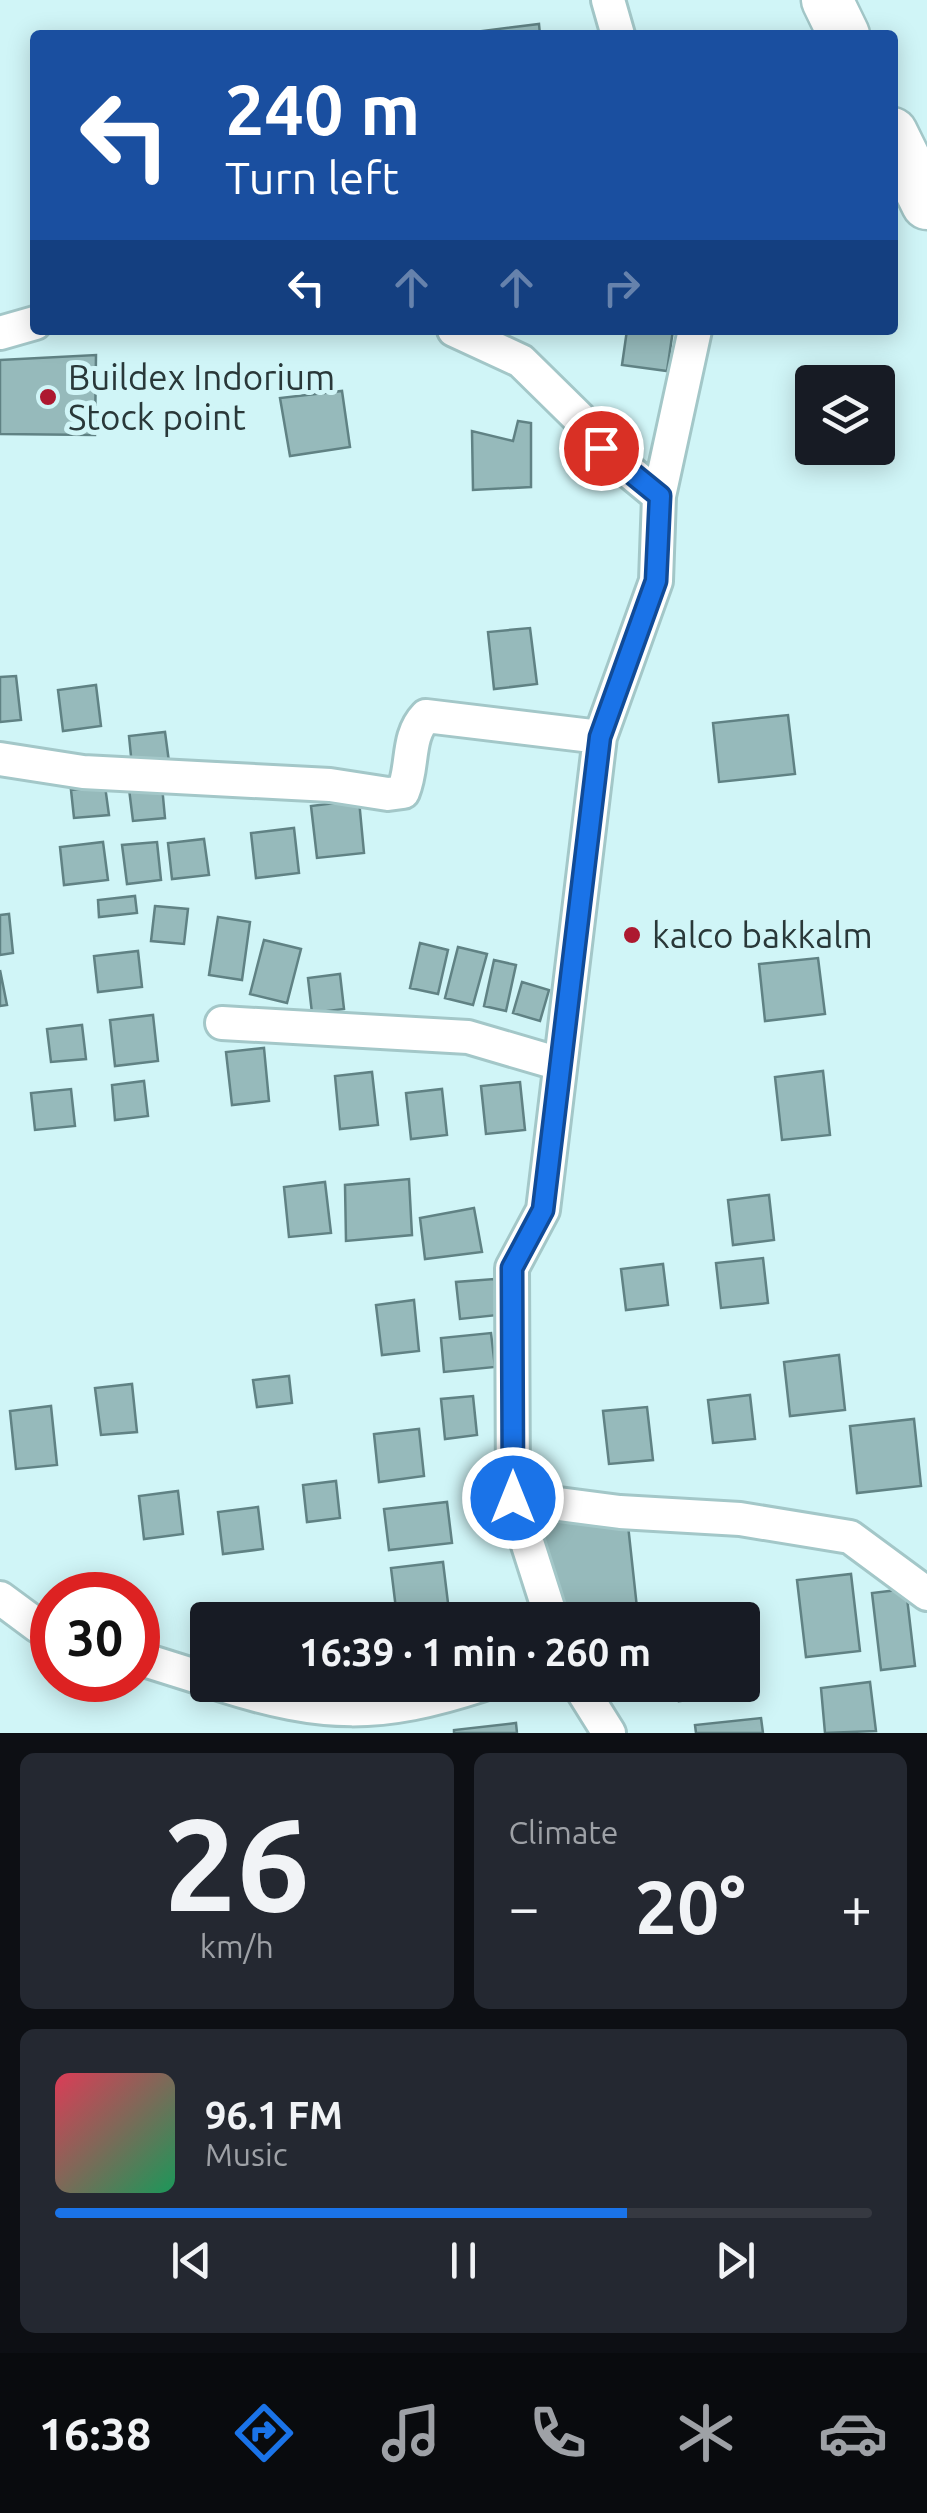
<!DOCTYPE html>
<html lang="en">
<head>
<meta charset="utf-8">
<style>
  body { margin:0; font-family:Ubuntu,sans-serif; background:#242831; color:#f1f3f6; height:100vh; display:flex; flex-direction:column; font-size:38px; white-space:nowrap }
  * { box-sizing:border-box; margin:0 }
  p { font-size:32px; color:#9ea1a6 }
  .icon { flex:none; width:55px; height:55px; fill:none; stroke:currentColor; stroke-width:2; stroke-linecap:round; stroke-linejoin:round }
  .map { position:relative; height:1733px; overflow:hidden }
  .drawer { display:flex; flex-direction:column; gap:20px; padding:20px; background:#0d0f14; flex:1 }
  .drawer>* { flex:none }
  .guide { position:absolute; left:30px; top:30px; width:868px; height:305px; border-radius:10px; box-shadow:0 5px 25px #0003; background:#1a4fa0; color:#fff; overflow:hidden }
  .buttons { position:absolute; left:795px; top:365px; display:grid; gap:20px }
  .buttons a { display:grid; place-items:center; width:100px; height:100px; border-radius:10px; background:#171b24; box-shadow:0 5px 25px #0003; font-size:50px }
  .speed { position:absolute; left:30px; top:1572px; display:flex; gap:20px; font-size:50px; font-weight:700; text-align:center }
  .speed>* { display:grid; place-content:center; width:130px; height:130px; border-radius:50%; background:#171b24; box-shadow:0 5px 25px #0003; line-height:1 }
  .speed .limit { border:15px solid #d22; background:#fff; color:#111 }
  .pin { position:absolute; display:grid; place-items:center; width:85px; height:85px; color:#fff; margin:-42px; border:5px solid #fff; border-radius:50%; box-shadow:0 2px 10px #0007 }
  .me { position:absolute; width:110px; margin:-55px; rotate:0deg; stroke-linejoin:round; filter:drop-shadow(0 0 8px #0008) }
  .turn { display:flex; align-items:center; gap:35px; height:210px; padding:0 30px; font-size:45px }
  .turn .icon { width:130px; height:130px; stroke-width:2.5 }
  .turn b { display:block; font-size:70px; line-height:85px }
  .lanes { display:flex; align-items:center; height:95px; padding:0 30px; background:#0003; justify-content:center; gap:50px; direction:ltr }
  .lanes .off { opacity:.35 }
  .big { font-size:75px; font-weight:700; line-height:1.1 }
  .drawer .card { flex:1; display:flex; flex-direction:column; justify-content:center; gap:15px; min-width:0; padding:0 35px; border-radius:15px; background:#242831 }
  .drawer .dial { align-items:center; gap:0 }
  .dial b { font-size:130px; line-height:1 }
  .song { display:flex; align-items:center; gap:30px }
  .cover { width:120px; height:120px; border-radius:15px; background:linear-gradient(135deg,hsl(350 70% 55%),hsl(150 70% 35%)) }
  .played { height:10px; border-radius:5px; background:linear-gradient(90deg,#1a73e8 70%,#363941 70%) }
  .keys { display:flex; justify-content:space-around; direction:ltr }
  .heat { display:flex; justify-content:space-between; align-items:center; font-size:55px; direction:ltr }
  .drawer .tiles { flex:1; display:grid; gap:20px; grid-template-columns:1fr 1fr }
  .card:last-child { grid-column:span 2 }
  .trip { position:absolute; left:190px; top:1602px; width:570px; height:100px; border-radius:10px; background:#171b24; box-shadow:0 5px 25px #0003; font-weight:700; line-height:100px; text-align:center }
  .tabs { display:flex; height:160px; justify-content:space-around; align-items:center; background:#090b0e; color:#9ea1a6 }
  .tabs .icon { width:70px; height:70px }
  .tabs .selected { color:#1a73e8 }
  .tabs b { font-size:45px; color:#f1f3f6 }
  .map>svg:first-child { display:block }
</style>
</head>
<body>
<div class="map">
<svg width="927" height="1733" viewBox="0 0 927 1733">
  <rect width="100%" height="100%" fill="#d0f5f7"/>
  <path fill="#96babb" stroke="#608284" stroke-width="2.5" d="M 539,24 L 540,35 L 482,35 L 482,31 Z
    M 627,330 L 673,330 L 667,371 L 622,365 Z
    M 96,355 L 95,435 L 0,434 L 0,360 Z
    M 342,391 L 350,447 L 290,456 L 280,398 Z
    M 518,421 L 531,423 L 531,487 L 473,490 L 472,431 L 513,441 Z
    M 530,628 L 537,684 L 494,689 L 488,632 Z
    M 16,676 L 21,720 L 0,722 L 0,677 Z
    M 96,685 L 101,726 L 63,731 L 58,690 Z
    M 788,715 L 795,774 L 719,782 L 713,723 Z
    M 165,732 L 169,762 L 132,766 L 129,736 Z
    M 105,786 L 109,815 L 74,818 L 71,790 Z
    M 162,786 L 165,818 L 133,821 L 129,789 Z
    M 359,800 L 364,853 L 317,858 L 311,806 Z
    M 294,828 L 299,873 L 256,878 L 251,833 Z
    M 204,839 L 209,875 L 172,879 L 168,843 Z
    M 103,842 L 108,880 L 64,885 L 60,847 Z
    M 157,842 L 161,880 L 127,884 L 122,845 Z
    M 135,896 L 137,913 L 99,917 L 98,900 Z
    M 155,906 L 188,909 L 184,944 L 151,941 Z
    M 9,914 L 13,953 L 0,955 L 0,915 Z
    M 218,917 L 250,922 L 242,980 L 209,975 Z
    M 264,940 L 301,949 L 287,1003 L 250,994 Z
    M 420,943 L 448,950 L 438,994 L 410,988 Z
    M 458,947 L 487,954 L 473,1005 L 445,998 Z
    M 138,951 L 142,987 L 98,992 L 94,956 Z
    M 818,958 L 825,1014 L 765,1021 L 759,964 Z
    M 494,960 L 516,965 L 506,1011 L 484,1006 Z
    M 0,970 L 7,1005 L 0,1006 Z
    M 340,974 L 344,1009 L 312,1013 L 308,978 Z
    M 522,982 L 549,990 L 540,1021 L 513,1013 Z
    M 153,1015 L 158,1061 L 115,1066 L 110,1020 Z
    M 82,1025 L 86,1059 L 51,1062 L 47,1029 Z
    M 264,1048 L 269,1101 L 232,1105 L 226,1052 Z
    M 823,1071 L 830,1135 L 782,1140 L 775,1077 Z
    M 372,1072 L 378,1125 L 340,1129 L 335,1076 Z
    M 144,1081 L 148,1116 L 115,1120 L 112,1085 Z
    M 520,1082 L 525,1130 L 486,1134 L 481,1086 Z
    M 71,1089 L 75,1126 L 35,1130 L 31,1093 Z
    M 442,1089 L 447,1135 L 411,1139 L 406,1093 Z
    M 409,1179 L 412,1235 L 346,1241 L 345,1185 Z
    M 325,1182 L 331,1233 L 289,1237 L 284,1187 Z
    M 769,1195 L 774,1240 L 733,1245 L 728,1200 Z
    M 474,1208 L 482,1252 L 425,1259 L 420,1218 Z
    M 763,1258 L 768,1303 L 721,1308 L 716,1263 Z
    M 663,1264 L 668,1305 L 626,1310 L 621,1269 Z
    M 494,1279 L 498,1315 L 460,1319 L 456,1282 Z
    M 414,1300 L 419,1351 L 382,1355 L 376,1305 Z
    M 491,1333 L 495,1367 L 444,1372 L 441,1338 Z
    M 839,1355 L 845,1410 L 790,1416 L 784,1362 Z
    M 289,1376 L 292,1403 L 257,1407 L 253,1380 Z
    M 132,1384 L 137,1432 L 101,1435 L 95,1388 Z
    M 750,1395 L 755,1439 L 713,1443 L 708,1400 Z
    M 473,1396 L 477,1435 L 445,1439 L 441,1399 Z
    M 51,1406 L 57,1465 L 16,1469 L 10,1411 Z
    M 647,1407 L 653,1460 L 609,1464 L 603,1411 Z
    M 914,1419 L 921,1486 L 857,1493 L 850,1426 Z
    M 419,1429 L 424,1476 L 379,1482 L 374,1434 Z
    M 336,1481 L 340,1518 L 307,1522 L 303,1485 Z
    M 178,1491 L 183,1534 L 144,1539 L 139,1496 Z
    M 447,1502 L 452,1543 L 389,1550 L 384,1509 Z
    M 258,1507 L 263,1549 L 223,1554 L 218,1512 Z
    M 568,1517 L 628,1525 L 638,1617 L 567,1620 L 535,1531 Z
    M 443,1562 L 448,1603 L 396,1609 L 391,1568 Z
    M 851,1574 L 860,1651 L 806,1657 L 797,1580 Z
    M 906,1589 L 915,1666 L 881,1670 L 872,1593 Z
    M 870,1682 L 876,1731 L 825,1733 L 821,1688 Z
    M 678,1685 L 715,1685 L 716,1697 L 679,1701 Z
    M 761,1718 L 763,1733 L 696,1733 L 695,1725 Z
    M 516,1723 L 517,1733 L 454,1733 L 454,1730 Z"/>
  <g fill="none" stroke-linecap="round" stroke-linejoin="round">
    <defs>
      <path id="minor" d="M 608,0 L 618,35
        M 454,330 L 521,361 L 579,418 L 601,448 L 659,496
        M 0,333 L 35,323
        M 0,759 L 83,772 L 330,785 L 388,794 L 403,792 C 414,766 406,737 426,716 L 600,737
        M 222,1023 L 468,1037 L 560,1064
        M 513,1498 L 620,1512 L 740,1519 L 850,1537 L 927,1594
        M 0,1598 L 38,1626 L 52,1631
        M 552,1620 L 513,1498 L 512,1268 L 543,1210 L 600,737 L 656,581 L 659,496 L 695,330
        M 138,1658 L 208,1680
        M 222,1685 C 323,1717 380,1718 481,1685
        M 579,1685 L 609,1733"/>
      <path id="highway" d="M 827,0 L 844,35
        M 892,133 L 927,204"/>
    </defs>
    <use href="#minor" stroke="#a3c7c8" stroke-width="38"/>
    <use href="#highway" stroke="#a3c7c8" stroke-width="55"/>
    <use href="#minor" stroke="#fff" stroke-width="32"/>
    <use href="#highway" stroke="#fff" stroke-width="50"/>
  </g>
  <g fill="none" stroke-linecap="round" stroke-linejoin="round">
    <defs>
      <path id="route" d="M 513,1498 L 512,1268 L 543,1210 L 600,737 L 656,581 L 660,496 L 601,448"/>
    </defs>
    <use href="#route" stroke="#114b97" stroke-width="25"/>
    <use href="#route" stroke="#1a73e8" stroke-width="18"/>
  </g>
  <g fill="#ad1930" stroke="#d0f5f7" stroke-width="4">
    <circle cx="48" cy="397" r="10"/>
    <circle cx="632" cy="935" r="10"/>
  </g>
  <g text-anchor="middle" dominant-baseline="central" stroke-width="10" stroke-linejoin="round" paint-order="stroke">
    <g font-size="35" fill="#293839" stroke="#d0f5f7" text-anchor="start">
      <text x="68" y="377">Buildex Indorium<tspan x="68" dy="40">Stock point</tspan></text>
      <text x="652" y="935">kalco bakkalm</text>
    </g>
  </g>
</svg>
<div class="buttons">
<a><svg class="icon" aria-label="layers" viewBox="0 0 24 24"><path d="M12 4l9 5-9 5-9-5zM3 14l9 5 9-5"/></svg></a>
</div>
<div class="speed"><div class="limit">30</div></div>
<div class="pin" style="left:601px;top:448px;background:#d93025"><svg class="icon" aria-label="arrive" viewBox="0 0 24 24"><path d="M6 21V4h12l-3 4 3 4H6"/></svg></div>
<svg class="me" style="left:513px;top:1498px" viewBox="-20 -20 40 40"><circle r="17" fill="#1a73e8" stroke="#fff" stroke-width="3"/><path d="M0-11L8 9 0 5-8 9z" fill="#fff"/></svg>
<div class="trip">16:39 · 1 min · 260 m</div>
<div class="guide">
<div class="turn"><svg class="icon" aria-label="left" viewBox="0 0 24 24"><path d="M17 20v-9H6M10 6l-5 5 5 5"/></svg><div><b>240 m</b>Turn left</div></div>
<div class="lanes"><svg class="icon" aria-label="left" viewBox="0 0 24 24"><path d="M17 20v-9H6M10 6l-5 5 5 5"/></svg><svg class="icon off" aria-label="ahead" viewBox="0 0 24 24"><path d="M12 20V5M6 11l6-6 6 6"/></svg><svg class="icon off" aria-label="ahead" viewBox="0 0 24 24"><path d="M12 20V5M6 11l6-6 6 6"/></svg><svg class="icon off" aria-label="right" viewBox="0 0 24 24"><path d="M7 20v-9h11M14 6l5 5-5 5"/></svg></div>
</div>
</div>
<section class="drawer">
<div class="tiles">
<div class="card dial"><b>26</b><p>km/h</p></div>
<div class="card"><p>Climate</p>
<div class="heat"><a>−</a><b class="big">20°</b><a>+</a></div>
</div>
<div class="card">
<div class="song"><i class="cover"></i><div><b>96.1 FM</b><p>Music</p></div></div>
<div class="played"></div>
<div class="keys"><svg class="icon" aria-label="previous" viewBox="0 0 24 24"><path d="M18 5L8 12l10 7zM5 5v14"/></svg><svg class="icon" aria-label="pause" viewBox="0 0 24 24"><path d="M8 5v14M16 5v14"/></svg><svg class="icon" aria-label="next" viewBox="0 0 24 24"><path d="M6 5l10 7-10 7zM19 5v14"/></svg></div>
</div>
</div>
</section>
<nav class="tabs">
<b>16:38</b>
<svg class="icon selected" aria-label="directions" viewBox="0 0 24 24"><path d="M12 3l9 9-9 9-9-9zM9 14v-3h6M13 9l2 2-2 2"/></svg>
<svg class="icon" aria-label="music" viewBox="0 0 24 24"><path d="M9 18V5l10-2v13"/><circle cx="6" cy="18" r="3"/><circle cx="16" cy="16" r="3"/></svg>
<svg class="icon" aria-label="phone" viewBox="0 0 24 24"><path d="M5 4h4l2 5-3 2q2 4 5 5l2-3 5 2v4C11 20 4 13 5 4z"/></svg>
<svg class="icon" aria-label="climate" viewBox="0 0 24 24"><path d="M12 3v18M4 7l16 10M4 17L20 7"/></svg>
<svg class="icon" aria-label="car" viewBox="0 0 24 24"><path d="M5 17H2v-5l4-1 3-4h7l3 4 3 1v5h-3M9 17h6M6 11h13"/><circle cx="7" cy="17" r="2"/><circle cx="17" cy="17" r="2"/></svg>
</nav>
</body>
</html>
